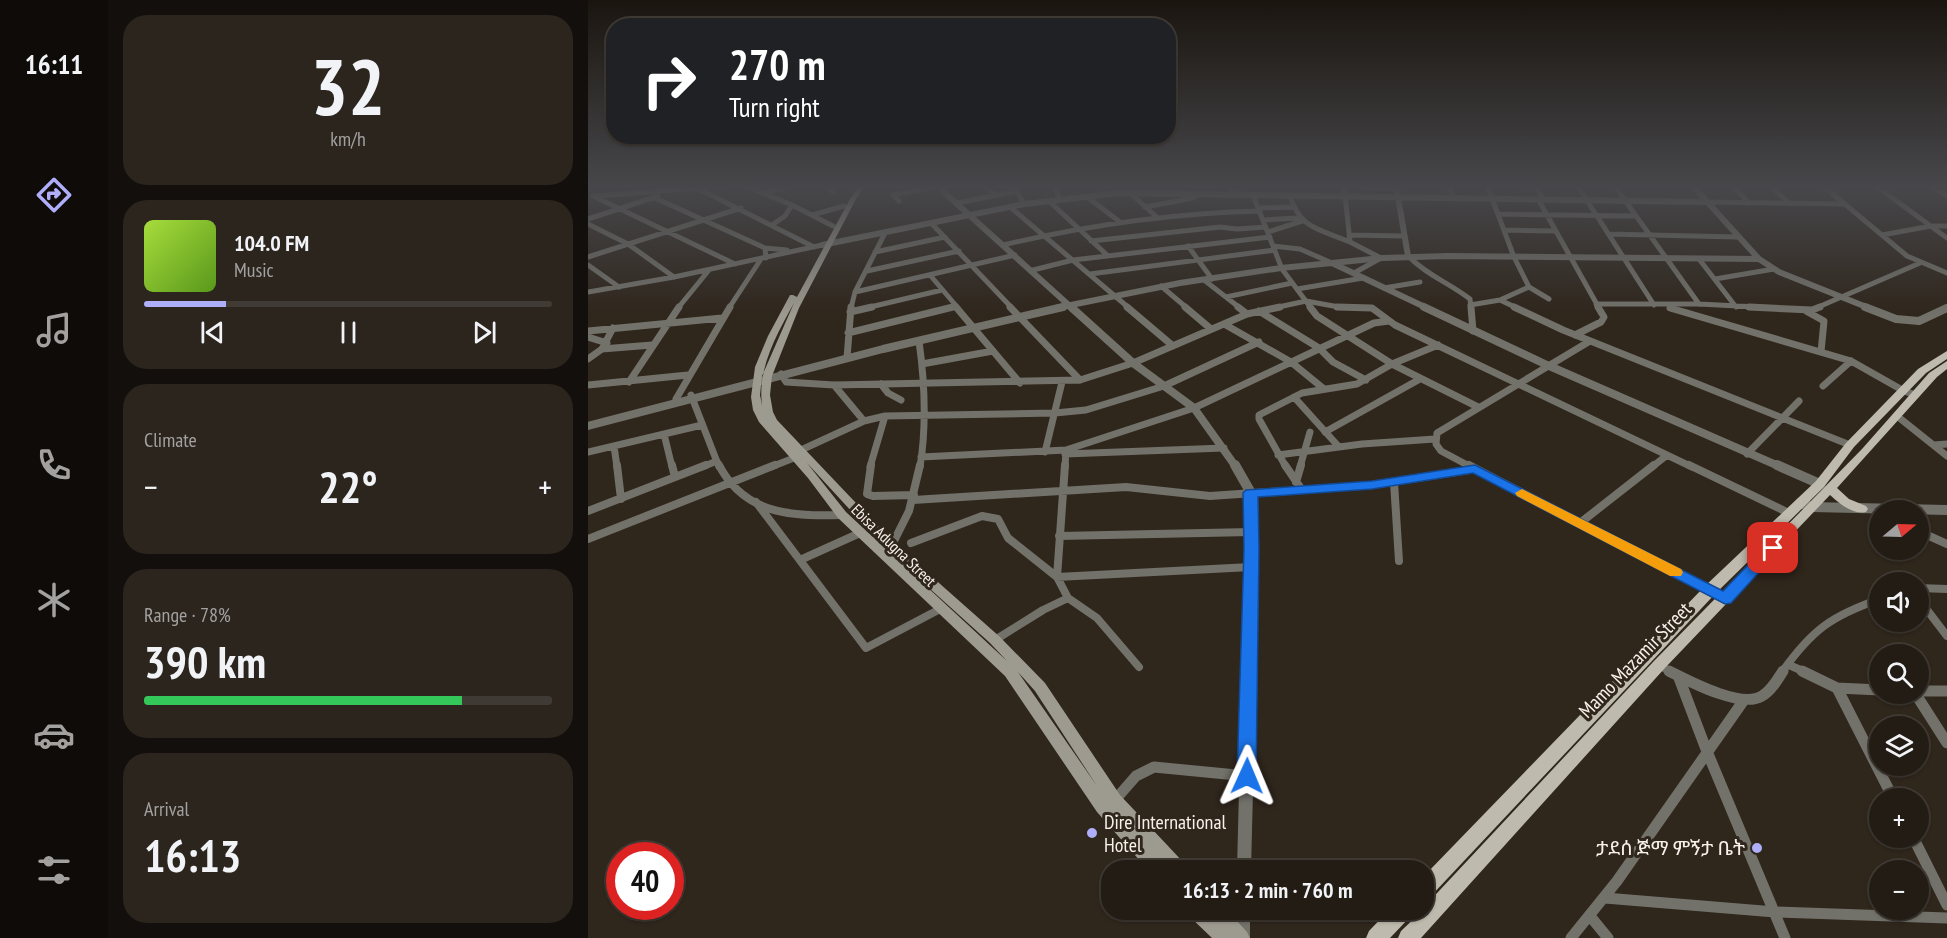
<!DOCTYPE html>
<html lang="en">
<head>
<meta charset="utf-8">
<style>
  body { margin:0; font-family:"PT Sans Narrow","Noto Sans Ethiopic",sans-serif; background:#2b251e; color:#f1f3f6; height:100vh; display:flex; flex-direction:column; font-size:22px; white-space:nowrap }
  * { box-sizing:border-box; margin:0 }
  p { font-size:20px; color:#a3a1a0 }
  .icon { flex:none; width:33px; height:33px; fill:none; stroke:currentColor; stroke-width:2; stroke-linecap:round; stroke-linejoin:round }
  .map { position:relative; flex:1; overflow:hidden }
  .side { display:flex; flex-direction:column; gap:15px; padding:15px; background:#130f0c; width:480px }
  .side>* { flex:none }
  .top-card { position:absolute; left:18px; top:18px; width:570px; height:126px; border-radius:24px; box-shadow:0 2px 4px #0004,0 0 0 2px #403a34; background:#202124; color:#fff; overflow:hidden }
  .needle { width:39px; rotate:71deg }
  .buttons { position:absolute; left:1281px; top:500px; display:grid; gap:12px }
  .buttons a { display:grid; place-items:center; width:60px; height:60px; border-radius:50%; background:#231c15; box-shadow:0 2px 4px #0004,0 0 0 2px #403a34; font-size:30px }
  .speed { position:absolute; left:18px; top:842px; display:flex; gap:12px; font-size:30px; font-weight:700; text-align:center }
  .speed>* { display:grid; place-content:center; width:78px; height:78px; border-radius:50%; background:#231c15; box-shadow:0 2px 4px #0004,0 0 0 2px #403a34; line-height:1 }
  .speed .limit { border:9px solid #d22; background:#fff; color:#111 }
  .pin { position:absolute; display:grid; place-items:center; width:51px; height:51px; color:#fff; margin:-26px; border-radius:12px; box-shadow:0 3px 9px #0006 }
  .me { position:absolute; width:66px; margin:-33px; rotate:1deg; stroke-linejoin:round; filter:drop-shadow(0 0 4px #0008) }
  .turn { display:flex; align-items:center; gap:21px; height:126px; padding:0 24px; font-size:27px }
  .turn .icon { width:78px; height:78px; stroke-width:2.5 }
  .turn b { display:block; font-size:42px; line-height:51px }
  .big { font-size:45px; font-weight:700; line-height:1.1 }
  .side .card { flex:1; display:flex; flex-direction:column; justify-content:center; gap:9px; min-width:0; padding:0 21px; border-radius:24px; background:#2b251e }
  .side .dial { align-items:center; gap:0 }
  .dial b { font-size:78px; line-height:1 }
  .song { display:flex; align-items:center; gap:18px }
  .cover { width:72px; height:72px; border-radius:9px; background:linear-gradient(135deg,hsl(80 70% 55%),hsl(90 70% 35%)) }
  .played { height:6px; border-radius:3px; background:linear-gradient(90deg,#afaefa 20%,#403a34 20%) }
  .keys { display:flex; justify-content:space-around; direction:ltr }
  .heat { display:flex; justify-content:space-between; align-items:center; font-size:33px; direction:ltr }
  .charge { height:9px; border-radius:4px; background:linear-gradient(90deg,#34c759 78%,#403a34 0) }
  .trip { position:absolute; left:513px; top:860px; width:333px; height:60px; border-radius:24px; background:#231c15; box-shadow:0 2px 4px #0004,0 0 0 2px #403a34; font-weight:700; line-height:60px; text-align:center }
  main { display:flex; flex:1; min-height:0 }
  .dock { display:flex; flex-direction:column; width:108px; justify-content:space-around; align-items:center; background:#0e0b08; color:#a3a1a0 }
  .dock .icon { width:42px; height:42px }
  .dock .on { color:#afaefa }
  .dock b { font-size:27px; color:#f1f3f6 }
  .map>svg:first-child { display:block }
</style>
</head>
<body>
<main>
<nav class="dock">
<b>16:11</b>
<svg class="icon on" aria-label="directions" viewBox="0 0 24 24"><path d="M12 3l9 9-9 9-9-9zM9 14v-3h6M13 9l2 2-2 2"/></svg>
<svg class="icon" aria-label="music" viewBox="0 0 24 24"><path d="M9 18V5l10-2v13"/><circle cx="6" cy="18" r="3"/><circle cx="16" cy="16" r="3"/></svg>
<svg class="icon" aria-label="phone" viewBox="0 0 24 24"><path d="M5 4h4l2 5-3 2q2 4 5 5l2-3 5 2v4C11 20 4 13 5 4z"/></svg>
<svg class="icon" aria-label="climate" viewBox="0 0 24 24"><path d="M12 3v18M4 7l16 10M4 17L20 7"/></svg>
<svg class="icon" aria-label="car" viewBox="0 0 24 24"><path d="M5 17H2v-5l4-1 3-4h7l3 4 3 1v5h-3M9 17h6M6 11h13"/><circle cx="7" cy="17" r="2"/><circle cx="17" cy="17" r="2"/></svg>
<svg class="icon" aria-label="filters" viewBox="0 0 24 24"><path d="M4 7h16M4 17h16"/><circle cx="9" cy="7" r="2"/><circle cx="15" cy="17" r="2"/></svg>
</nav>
<section class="side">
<div class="card dial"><b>32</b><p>km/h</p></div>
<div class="card">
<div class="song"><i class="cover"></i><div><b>104.0 FM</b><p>Music</p></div></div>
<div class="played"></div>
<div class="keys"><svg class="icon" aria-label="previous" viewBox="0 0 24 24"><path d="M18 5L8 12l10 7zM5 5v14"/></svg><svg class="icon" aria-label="pause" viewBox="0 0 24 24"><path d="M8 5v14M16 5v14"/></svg><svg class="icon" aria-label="next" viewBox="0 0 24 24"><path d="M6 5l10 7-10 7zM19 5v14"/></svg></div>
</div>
<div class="card"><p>Climate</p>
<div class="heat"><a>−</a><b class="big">22°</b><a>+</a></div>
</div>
<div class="card"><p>Range · 78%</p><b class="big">390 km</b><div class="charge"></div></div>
<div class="card"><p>Arrival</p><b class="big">16:13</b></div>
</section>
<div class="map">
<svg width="1359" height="938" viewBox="0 0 1359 938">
  <rect width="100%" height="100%" fill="#2f261c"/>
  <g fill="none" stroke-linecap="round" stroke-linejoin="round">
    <path stroke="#72716a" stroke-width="5" d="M 155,185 L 204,205 L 245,226
      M 234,185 L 245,192
      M 394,185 L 408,195
      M 421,185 L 429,191 L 436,204
      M 466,185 L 472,199
      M 636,185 L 654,195
      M 756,185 L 762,242 L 793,258
      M 861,185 L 865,198
      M 947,185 L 955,199
      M 989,185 L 1066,305
      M 1026,185 L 1111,304
      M 1144,185 L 1161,203
      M 1181,185 L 1201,203
      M 1234,185 L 1319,256 L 1359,273
      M 1287,185 L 1359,238
      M 1342,185 L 1359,196
      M 773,187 L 808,188
      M 111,189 L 226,247
      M 541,192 L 570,218
      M 175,193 L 207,185
      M 665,195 L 694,269 L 723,308
      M 5,196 L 147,264
      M 7,196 L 151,185
      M 498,196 L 532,222
      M 702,196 C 712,229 732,229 762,242
      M 65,197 L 177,248 L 178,258
      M 950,199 L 1011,308
      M 311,201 L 305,195 L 349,186
      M 461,201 L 519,255
      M 1119,202 L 1257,204
      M 369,203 L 429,191
      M 422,207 L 541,308
      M 557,207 L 605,198 L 611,194
      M 671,208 L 705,207
      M 910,214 L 1048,216
      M 224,215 L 256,206
      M 0,219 L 70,196
      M 675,220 L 710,218
      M 0,224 L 40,244 L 86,277
      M 344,224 L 424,308
      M 184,225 L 197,216 L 204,205
      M 916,230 L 966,231
      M 680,232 L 714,221
      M 1020,234 L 1150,237
      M 761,235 L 815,236
      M 1294,235 L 1343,226 L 1359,226
      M 503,241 L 632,227 L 649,229 L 678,227
      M 415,245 C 500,225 585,213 672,211
      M 600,246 L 624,279
      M 685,246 L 712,249 L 744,263
      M 177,248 L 199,250
      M 287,252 L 357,237
      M 820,256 C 840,276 860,282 882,299 L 883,308
      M 0,257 L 153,208
      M 1111,259 L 1148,307
      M 0,265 L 31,287
      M 445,270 L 485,260 L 682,237
      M 279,271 L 371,251
      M 766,273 L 793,258
      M 502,274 L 687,250
      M 342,275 L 370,308
      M 1127,279 L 1186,269
      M 616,280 L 652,308
      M 573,286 L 599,308
      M 941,287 L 961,299
      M 796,288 L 832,282
      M 709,289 L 775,278
      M 0,292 L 86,277 L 234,245
      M 267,292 L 427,255
      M 638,297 L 704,283
      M 912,300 L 929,308
      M 1008,304 L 1111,304 L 1189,308
      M 882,305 L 912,300 L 941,287 L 926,257 L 899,185
      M 90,308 L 121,270
      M 141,308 L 173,259
      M 263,308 L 267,292 L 297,233
      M 278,308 L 354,290
      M 359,308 L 367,306
      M 686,308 L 718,301 L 751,307 L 784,308
      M 1228,308 L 1332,263"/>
    <path stroke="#72716a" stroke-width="7" d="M 368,307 L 432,383
      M 422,307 L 492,380
      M 539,307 L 585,346
      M 597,307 L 623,329
      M 650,307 L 659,314
      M 722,307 L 729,316 L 804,364 L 890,407
      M 749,307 L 784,308 L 807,325 L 1104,467
      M 883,307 L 885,331
      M 926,307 L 975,330 L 1262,445
      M 1161,307 L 1224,310 L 1232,307
      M 1082,308 L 1263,361 L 1316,391 L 1328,395
      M 671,311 L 731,348 L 745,362 L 778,380
      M 1218,311 L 1236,321 L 1233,352
      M 262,312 L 284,307
      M 636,324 L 703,362 L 736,389
      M 0,331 L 134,318
      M 260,333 L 365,307
      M 987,335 L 1013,322 L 1016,317 L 1010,307
      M 0,337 L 19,343
      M 331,341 C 337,384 339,424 332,467
      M 14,349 L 64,345
      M 259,358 L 263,307
      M 0,359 L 14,349 L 25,328
      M 334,364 L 405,351
      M 193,374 L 198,382 L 246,385 L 492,380 L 545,363 L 659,314 L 692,307
      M 41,382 L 91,307
      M 293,384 L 300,393 L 313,400
      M 0,385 L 100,375
      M 246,385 L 276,421
      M 1235,386 L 1263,361
      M 103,395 L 131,467
      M 706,397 L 751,447
      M 88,399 L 142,307
      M 1309,416 L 1359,456
      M 737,432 L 832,379
      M 76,434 L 84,467
      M 1346,445 L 1359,444
      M 26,446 L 29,467
      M 213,450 L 276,421 L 297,416 L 467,413 L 498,410 L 576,386 L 671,342
      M 0,452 L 114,425
      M 457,452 L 474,382
      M 477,454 L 636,448
      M 1159,454 L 1211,401
      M 690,455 L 774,444 L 847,439
      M 333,457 L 478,450 L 606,408 L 786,323 L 801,321
      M 114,467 L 129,461
      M 183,467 L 211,456
      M 282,467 L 297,416
      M 477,467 L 478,450
      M 698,467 L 671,419 L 671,415 L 714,393 L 769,384 L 804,364 L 850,345
      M 712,467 L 722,432
      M 883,467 L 853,451 L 848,444 L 849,433 L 1002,341
      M 1064,467 L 1078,456"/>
    <path stroke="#72716a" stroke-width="8" d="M 29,465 L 33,499
      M 84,465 L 87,477
      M 131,465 C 156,514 204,517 254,515
      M 283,465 L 279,494 L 285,496 L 326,495
      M 697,465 L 714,490
      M 881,465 L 1137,599
      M 1101,465 L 1201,513
      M 708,482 L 713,465
      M 806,482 L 811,561
      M 325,500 L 538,487 L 622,496 L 784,485 L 887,469
      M 168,502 L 278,648 L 354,608
      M 0,511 L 118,465
      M 992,523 L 1066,465
      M 1330,531 L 1359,544
      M 471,536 L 663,532
      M 0,539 L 187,465
      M 323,543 L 394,516 L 410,519 L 420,538 L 469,577 L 663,567
      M 303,547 L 321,511 L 332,465
      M 212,560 L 272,533
      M 1330,588 L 1359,589
      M 480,598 L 509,618 L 551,667
      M 1330,598 L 1359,636
      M 407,640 L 455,610 L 480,598 L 469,577 L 477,465
      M 1070,665 L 1084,672
      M 1201,665 L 1217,672
      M 1194,672 C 1224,630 1243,616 1292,599"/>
    <path stroke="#72716a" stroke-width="11" d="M 1081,671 C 1101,681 1153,709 1174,696 C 1183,691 1190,679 1195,671
      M 1214,671 L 1249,688 L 1292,690
      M 1091,678 L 1118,749 L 1197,938
      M 1249,688 L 1305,798
      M 1330,691 L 1359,691
      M 1327,693 L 1359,743
      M 527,800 L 548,776 L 566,767 L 659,776
      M 1325,837 L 1359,905
      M 1017,898 L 1187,912 L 1359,918
      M 1002,916 L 1020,938
      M 983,938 L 1029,881 L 1156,700"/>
    <path stroke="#72716a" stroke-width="6" d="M 348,185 L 484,308
      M 808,185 L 820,256
      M 1104,185 L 1171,259 L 1191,272 L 1281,308
      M 234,245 L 436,204 L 531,193 L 1119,202
      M 744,263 L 839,308
      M 468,308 L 592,283 L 693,268 L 794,258 L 859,256 L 1171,259"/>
    <path stroke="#72716a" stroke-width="8" d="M 483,307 L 545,363 L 606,408 L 648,467
      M 836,307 L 959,365 L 1193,467
      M 1277,307 L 1308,319 L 1331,321 L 1359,308
      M 0,426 L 295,349 L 475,307"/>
    <path stroke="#72716a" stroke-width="10" d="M 647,465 L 663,493 L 661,672
      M 1189,465 L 1232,484
      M 1212,503 L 1223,507 L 1359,510"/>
    <path stroke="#72716a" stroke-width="14" d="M 656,870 L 661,671
      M 655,909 L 655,938"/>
    <path fill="#9d9a90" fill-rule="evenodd" d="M 272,185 L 278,185 L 268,199 L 211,308 L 184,376 L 182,395 L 185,412 L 189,420 L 307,544 L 412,637 L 457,683 L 532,795 L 597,864 L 599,870 L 580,870 L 578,868 L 579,870 L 560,870 L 509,812 L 417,676 L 250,518 L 220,478 L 171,422 L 165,410 L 163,397 L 167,367 L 180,336 L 202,295 L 205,295 L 209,297 L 262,199 ZM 206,303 L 174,376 L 172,395 L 175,410 C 167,372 188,336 206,303 ZM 219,463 L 299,550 L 402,643 L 419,661 L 258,512 ZM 430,672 L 447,691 L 509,786 Z
      M 597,909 L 638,909 L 659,932 L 662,938 L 624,938 L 600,915 Z"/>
    <path fill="#bebaad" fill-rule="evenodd" d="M 1359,351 L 1359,359 L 1338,373 L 1266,447 L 1236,487 L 1127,594 L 843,896 L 836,898 L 836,876 L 1117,586 L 1228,481 L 1258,443 L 1330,369 Z
      M 1359,361 L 1359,369 L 1349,377 L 1249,488 L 1261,499 L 1278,506 L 1280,509 L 1278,512 C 1265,515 1252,504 1242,495 L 1076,669 L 833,938 L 810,938 L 813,931 L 836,909 L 836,907 L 1066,661 L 1274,449 L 1341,373 Z
      M 802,909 L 826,909 L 823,916 L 802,938 L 778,938 L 781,931 Z"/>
  </g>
  <linearGradient id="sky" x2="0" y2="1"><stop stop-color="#1a150f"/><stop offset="0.59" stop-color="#47474b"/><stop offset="1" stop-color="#47474b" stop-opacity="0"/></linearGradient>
  <rect width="1359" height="316" fill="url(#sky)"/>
  <path fill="#1a73e8" stroke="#114b97" stroke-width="1.5" d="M 887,465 L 1135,591 L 1180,544 L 1185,542 L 1193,548 L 1143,603 L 1137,604 L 885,473 L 784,489 L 670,497 L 671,549 L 668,776 L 666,782 L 659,785 L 652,782 L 649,776 L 656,549 L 655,493 L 658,490 L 784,481 Z"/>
  <path fill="#f59e0b" d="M 934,489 L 1093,569 L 1095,572 L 1093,576 L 1082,576 L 929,496 L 927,493 Z"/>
  <g fill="#afaefa" stroke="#2f261c" stroke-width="2">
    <circle cx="504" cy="833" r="6"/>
    <circle cx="1169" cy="848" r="6"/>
  </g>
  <g text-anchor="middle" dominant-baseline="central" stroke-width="6" stroke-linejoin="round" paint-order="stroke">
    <g font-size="16" fill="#f8f1eb" stroke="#2f261c">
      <text transform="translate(306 545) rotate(44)">Ebisa Adugna Street</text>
    </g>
    <g font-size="20" fill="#f8f1eb" stroke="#2f261c">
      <text transform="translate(1047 660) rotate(-46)">Mamo Mazamir Street</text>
    </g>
    <g font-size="20" fill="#f8f1eb" stroke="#2f261c" text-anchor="start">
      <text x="516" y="822">Dire International<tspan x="516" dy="23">Hotel</tspan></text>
      <text x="1157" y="848" text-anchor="end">ታደሰ ጅማ ምኝታ ቤት</text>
    </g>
  </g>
</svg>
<div class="buttons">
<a><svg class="needle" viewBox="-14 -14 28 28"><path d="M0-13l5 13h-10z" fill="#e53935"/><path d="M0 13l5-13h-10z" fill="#a3a1a0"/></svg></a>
<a><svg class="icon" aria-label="sound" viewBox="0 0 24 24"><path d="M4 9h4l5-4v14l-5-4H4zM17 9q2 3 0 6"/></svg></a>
<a><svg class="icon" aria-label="search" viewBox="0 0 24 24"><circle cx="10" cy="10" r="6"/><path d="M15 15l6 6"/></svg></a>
<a><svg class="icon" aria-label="layers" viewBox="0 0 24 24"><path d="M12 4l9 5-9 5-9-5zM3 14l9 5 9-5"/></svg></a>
<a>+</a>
<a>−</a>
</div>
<div class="speed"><div class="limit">40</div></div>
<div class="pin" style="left:1185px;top:548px;background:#d93025"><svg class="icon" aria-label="arrive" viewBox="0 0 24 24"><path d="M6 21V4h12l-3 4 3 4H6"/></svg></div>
<svg class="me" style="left:659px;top:776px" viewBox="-20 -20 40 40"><path d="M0-17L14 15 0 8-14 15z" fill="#1a73e8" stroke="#fff" stroke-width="4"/></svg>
<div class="trip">16:13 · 2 min · 760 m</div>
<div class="top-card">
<div class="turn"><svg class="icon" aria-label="right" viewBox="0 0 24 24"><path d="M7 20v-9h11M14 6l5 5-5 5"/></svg><div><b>270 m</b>Turn right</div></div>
</div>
</div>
</main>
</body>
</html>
